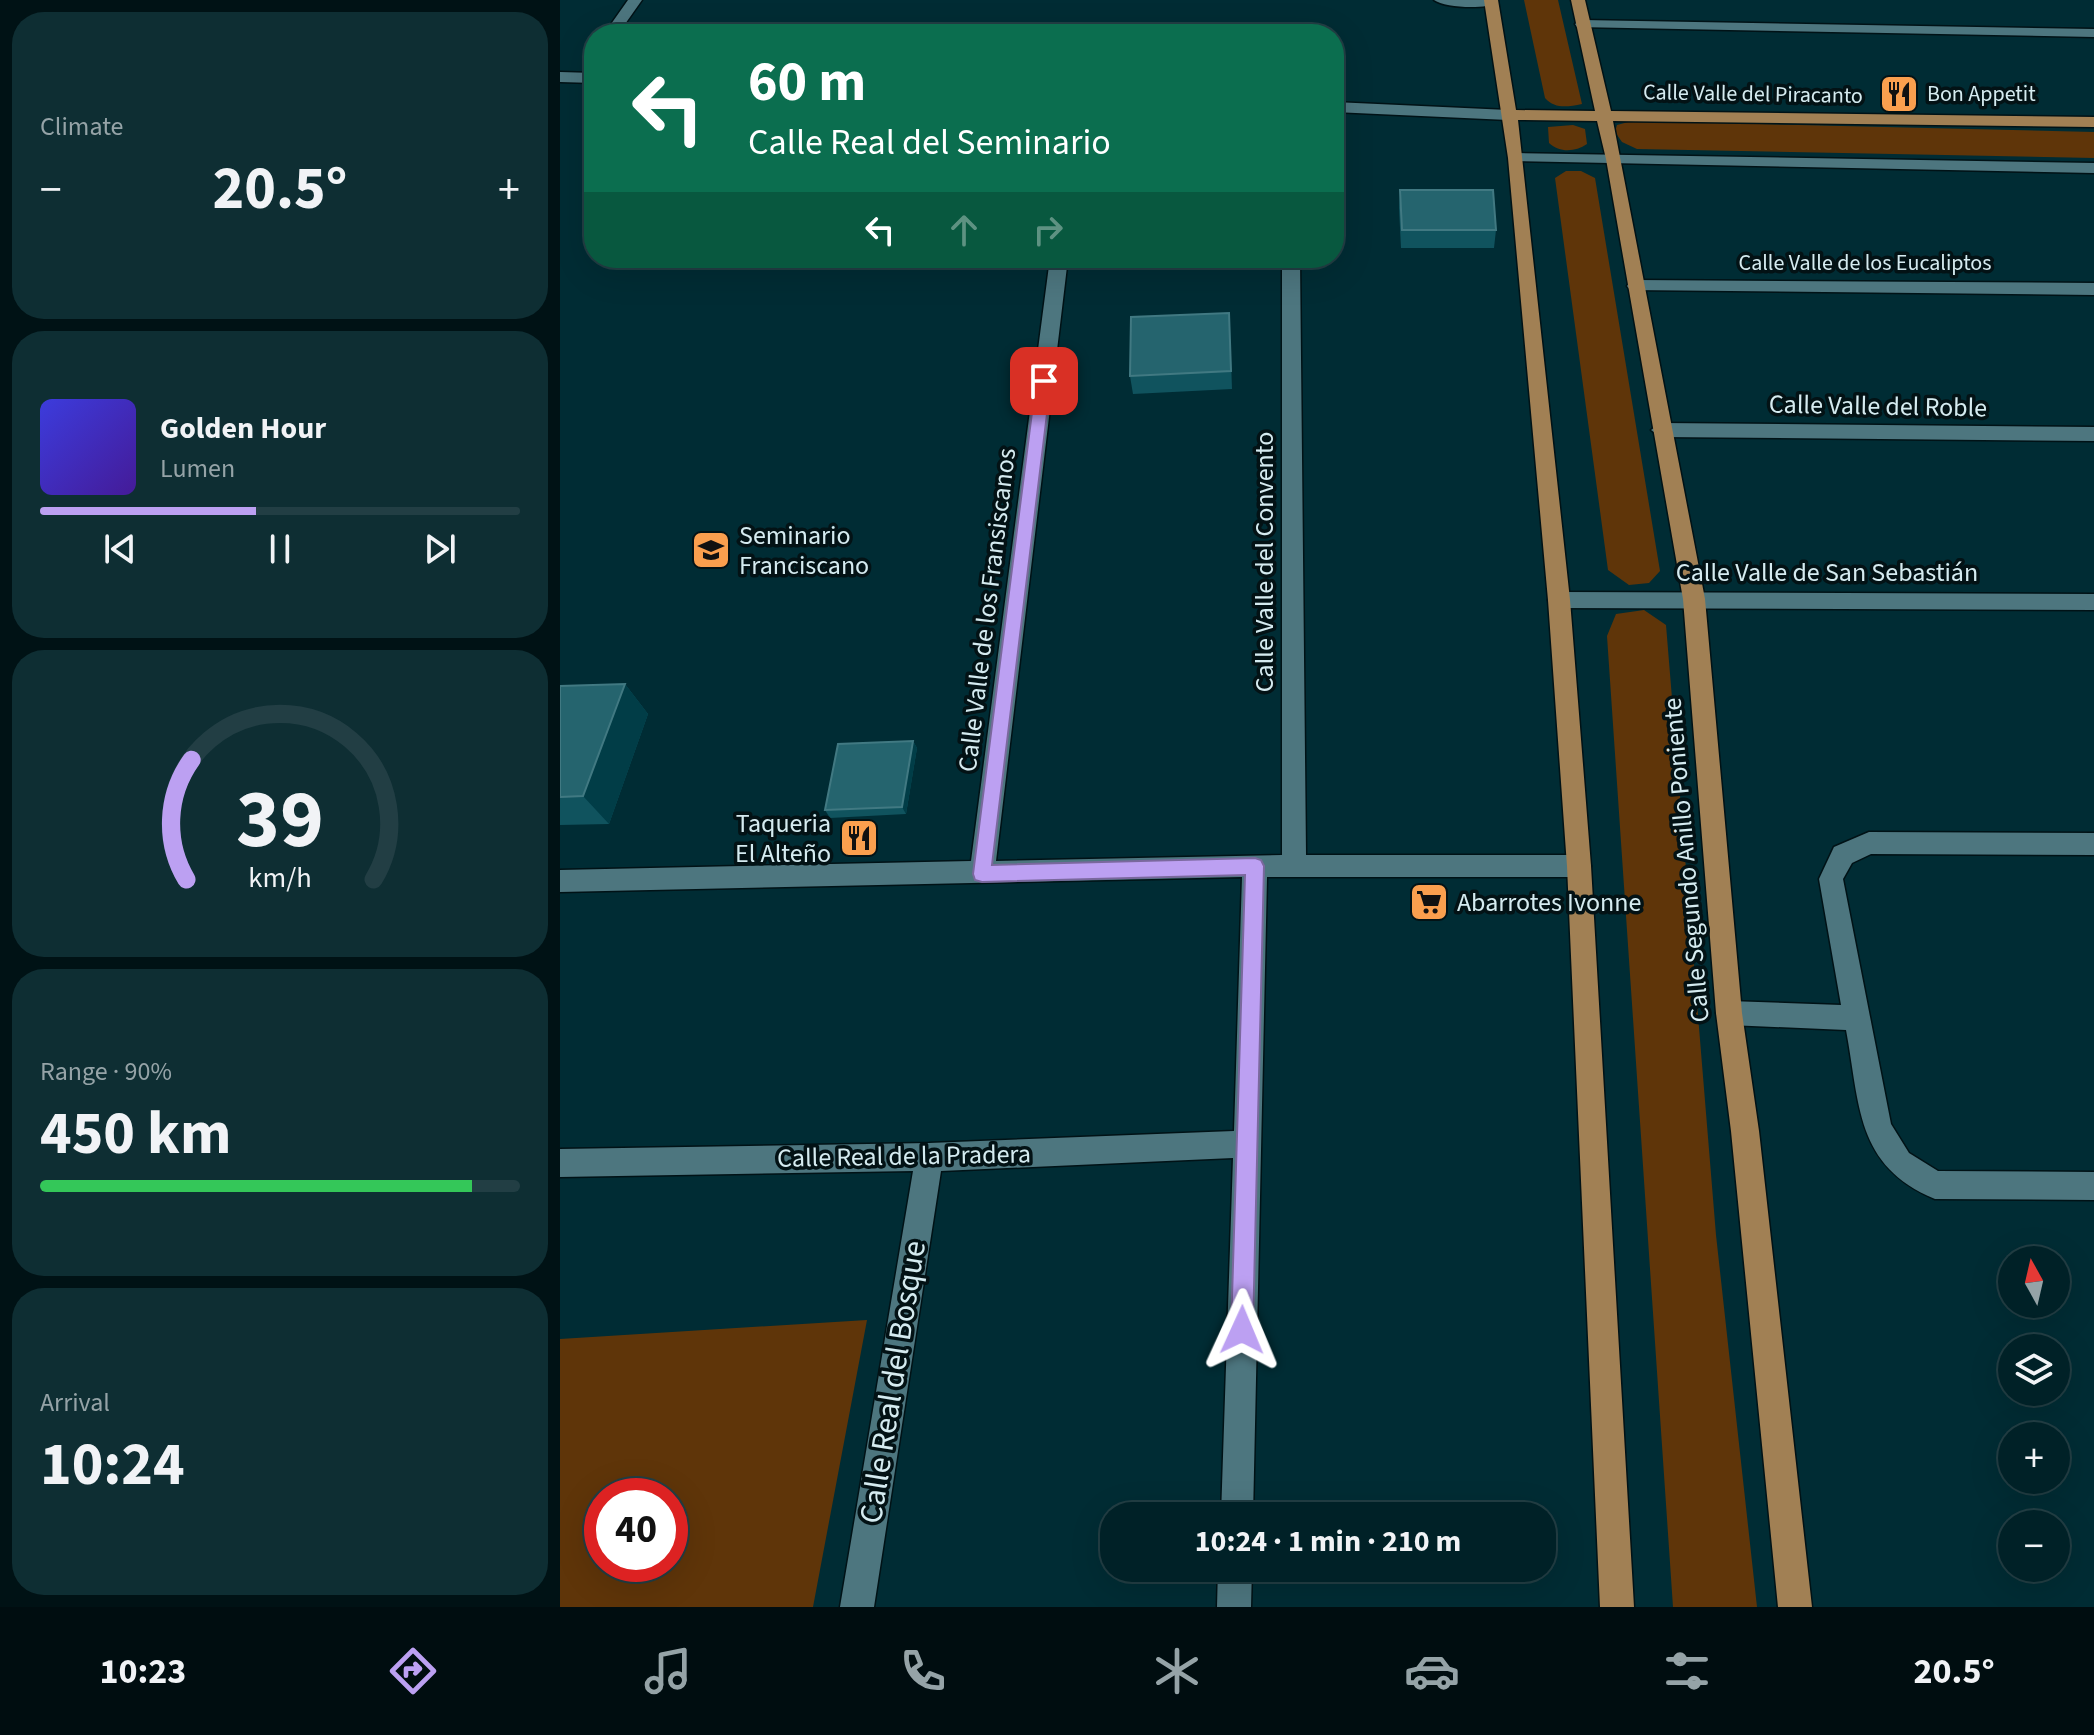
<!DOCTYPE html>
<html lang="en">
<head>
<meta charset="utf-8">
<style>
  body { margin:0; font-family:"Source Sans 3",sans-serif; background:#0e2e33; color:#f1f3f6; height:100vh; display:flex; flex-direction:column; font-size:30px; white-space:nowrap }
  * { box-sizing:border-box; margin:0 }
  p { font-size:26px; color:#95a3a7 }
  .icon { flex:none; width:44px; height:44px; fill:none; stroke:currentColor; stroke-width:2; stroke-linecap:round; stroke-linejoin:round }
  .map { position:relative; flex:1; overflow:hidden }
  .sheet { display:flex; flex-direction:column; gap:12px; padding:12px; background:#001215; width:560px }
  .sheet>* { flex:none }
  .banner { position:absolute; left:24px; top:24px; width:760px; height:244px; border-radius:32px; box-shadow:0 8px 32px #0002,0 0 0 2px #223e44; background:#0b6e4f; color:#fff; overflow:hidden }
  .needle { width:52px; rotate:352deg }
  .buttons { position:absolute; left:1438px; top:1246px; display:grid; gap:16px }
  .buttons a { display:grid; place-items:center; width:72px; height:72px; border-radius:50%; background:#002127; box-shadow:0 8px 32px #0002,0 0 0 2px #223e44; font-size:40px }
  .speed { position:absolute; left:24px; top:1478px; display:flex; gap:16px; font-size:40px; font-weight:700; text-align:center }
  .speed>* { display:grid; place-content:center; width:104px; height:104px; border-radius:50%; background:#002127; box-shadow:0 8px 32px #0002,0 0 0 2px #223e44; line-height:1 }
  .speed .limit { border:12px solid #d22; background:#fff; color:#111 }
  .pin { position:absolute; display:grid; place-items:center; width:68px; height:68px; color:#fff; margin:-34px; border-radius:16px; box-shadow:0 4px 12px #0006 }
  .me { position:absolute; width:88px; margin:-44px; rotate:1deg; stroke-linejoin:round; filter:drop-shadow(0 0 6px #0008) }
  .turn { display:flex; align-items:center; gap:28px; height:168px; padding:0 32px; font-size:36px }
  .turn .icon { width:104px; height:104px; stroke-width:2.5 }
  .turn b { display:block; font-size:56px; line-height:68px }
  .lanes { display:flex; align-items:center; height:76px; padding:0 32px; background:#0003; justify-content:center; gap:40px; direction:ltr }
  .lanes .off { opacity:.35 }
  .big { font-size:60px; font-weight:700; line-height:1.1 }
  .sheet .tile { flex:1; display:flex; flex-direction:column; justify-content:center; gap:12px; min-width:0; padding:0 28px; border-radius:32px; background:#0e2e33 }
  .sheet .dial { align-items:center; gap:0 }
  .dial svg { height:208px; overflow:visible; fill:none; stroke:#223e44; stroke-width:7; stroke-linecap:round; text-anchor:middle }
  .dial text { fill:#f1f3f6; stroke:none }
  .song { display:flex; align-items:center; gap:24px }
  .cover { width:96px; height:96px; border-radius:12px; background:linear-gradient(135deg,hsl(240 70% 55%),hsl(260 70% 35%)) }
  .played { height:8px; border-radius:4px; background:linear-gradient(90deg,#bca0f2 45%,#223e44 45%) }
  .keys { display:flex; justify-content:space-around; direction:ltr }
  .heat { display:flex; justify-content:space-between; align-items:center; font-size:44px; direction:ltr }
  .charge { height:12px; border-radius:6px; background:linear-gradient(90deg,#34c759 90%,#223e44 0) }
  .trip { position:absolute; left:540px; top:1502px; width:456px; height:80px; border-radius:32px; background:#002127; box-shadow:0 8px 32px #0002,0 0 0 2px #223e44; font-weight:700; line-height:80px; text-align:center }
  .dock { display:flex; height:128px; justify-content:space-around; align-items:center; background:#000d10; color:#95a3a7 }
  .dock .icon { width:56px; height:56px }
  .dock .active { color:#bca0f2 }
  .dock b { font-size:36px; color:#f1f3f6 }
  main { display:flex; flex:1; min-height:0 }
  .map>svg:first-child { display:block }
</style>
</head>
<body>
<main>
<section class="sheet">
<div class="tile"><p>Climate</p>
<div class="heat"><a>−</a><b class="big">20.5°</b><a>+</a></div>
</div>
<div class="tile">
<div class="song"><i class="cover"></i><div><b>Golden Hour</b><p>Lumen</p></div></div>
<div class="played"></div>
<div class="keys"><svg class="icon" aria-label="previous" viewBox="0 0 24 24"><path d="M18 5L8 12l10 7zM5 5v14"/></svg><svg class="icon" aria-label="pause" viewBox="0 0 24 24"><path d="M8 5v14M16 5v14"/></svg><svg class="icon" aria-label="next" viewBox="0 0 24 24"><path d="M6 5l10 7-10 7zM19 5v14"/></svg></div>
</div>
<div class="tile dial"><svg viewBox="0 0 100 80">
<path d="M14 69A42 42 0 1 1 86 69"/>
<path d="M14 69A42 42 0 0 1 16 23" stroke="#bca0f2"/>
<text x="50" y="56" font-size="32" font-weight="700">39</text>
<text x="50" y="72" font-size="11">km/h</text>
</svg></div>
<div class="tile"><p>Range · 90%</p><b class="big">450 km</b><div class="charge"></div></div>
<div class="tile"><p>Arrival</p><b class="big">10:24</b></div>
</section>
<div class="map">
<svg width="1534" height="1607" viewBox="0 0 1534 1607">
  <rect width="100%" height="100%" fill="#002c34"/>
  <path fill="#5f3509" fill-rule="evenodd" d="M 964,0 L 998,0 L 1022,104 C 1007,107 995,109 985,98 Z
    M 1072,121 L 1534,132 L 1534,158 L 1077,149 L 1062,142 L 1055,132 L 1057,125 Z
    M 1013,125 L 1025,129 L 1027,144 C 1015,152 1000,153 989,143 L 988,127 Z
    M 1006,171 L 1021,171 L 1035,178 L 1100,571 L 1089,583 L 1069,585 L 1048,570 L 995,178 Z
    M 1084,610 L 1106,625 L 1156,1235 L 1197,1607 L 1113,1607 L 1047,636 L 1056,614 Z
    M 307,1320 L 253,1607 L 0,1607 L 0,1339 ZM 110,1496 L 110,1564 L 42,1564 L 42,1496 Z"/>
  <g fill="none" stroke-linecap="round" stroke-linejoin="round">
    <defs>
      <path id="minor" d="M 68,0 L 82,0 L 58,34 L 44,34 Z
        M 874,0 L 937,0 L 938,2 C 927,10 885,8 874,0 Z
        M 1022,20 L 1534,29 L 1534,37 L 1017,27 L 1015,24 Z
        M 0,72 L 34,73 L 34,83 L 0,82 Z
        M 774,102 L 948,110 L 956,115 L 948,120 L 774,112 Z
        M 956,153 L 1534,163 L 1534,173 L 950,161 L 950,155 Z
        M 490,258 L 508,258 L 436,861 L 722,855 L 722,258 L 740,258 L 746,855 L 1019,855 L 1028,858 L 1031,866 L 1028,874 L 1019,877 L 707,877 L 693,1516 L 661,1516 L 673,1158 L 381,1171 L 314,1607 L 280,1607 L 353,1171 L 0,1177 L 0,1149 L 369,1143 L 674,1131 L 682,877 L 0,892 L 0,870 L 411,861 Z
        M 1076,280 L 1534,283 L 1534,295 L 1070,290 L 1067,286 L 1070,282 Z
        M 1101,423 L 1534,427 L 1534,441 L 1101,437 L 1091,430 Z
        M 999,592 L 1534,594 L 1534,610 L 999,608 L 991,606 L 988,600 L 991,594 Z
        M 1309,832 L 1534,833 L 1534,855 L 1311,854 L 1292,863 L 1283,879 L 1331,1124 L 1349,1153 L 1378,1171 L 1534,1172 L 1534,1200 L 1375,1199 C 1295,1166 1300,1104 1286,1030 L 1169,1025 L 1160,1022 L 1156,1013 L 1160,1004 L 1169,1001 L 1281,1005 L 1259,879 L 1274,847 Z
        M 658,1568 L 692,1568 L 691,1607 L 657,1607 Z"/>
      <path id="major" d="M 924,0 L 938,0 L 956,110 L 1035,111 L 1011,0 L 1025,0 L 1051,111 L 1534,117 L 1534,127 L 1053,121 L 1145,599 L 1182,1013 L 1199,1131 L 1252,1607 L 1218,1607 L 1171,1131 L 1156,1013 L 1123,599 L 1046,159 L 1037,121 L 958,120 L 1010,600 L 1031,866 L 1074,1607 L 1040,1607 L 1007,866 L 988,600 L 948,158 Z"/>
    </defs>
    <use href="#minor" stroke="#001216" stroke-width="3"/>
    <use href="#major" stroke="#001216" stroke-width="3"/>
    <use href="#minor" fill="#4d767f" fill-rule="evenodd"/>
    <use href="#major" fill="#a18054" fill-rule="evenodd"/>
  </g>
  <path fill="#10535e" d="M 840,190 L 936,230 L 934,248 L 841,248 L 839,208 Z
    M 670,331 L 672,389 L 573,394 L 570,376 Z
    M 65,684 L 88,714 L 49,824 L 0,825 L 0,686 Z
    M 353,741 L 357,748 L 346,814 L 270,818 L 265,810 Z"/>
  <path fill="#013d47" d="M 65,684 L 88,714 L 49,824 L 23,796 Z
    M 353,741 L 357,748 L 346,814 L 342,807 Z"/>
  <path fill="#25646e" stroke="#417982" stroke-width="2" d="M 840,190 L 933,190 L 936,230 L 842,230 Z
    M 669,313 L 671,371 L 570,376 L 571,317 Z
    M 65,684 L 23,796 L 0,797 L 0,686 Z
    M 353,741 L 342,807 L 265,810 L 278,744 Z"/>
  <path fill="#bca0f2" stroke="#7a689d" stroke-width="2" d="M 484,376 L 491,381 L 432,865 L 695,858 L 701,860 L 704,866 L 693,1330 L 690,1338 L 682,1341 L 674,1338 L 671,1330 L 685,875 L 422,882 L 415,880 L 413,874 L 476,381 Z"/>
  <defs>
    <symbol id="restaurant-square" viewBox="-11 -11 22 22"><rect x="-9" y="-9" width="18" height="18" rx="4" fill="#fa9f4e" stroke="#031215"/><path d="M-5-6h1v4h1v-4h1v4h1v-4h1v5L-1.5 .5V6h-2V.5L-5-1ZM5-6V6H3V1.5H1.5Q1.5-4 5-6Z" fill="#111"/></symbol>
    <symbol id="university-square" viewBox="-11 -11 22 22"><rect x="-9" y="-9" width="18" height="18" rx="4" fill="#fa9f4e" stroke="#031215"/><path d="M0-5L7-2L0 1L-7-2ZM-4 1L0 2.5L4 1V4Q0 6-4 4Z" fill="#111"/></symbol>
    <symbol id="supermarket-square" viewBox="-11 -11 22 22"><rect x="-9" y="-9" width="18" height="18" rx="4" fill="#fa9f4e" stroke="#031215"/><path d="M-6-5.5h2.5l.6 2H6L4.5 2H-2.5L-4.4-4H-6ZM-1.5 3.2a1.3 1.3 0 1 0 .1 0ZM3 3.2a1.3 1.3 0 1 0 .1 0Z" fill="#111"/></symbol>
  </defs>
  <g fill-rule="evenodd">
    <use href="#restaurant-square" x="1317" y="72" width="44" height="44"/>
    <use href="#university-square" x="129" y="528" width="44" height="44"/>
    <use href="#restaurant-square" x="277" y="816" width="44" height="44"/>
    <use href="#supermarket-square" x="847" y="880" width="44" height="44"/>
  </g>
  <g text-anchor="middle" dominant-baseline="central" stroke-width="7" stroke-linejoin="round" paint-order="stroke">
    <g font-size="22" fill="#d5ebf0" stroke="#031215">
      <text transform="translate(1193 94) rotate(1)">Calle Valle del Piracanto</text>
      <text x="1305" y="263">Calle Valle de los Eucaliptos</text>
    </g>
    <g font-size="22" fill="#d5ebf0" stroke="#031215" text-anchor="start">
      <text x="1367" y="94">Bon Appetit</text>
    </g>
    <g font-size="26" fill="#d5ebf0" stroke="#031215">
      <text transform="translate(1318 406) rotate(1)">Calle Valle del Roble</text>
      <text transform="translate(704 562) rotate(-90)">Calle Valle del Convento</text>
      <text x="1267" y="572">Calle Valle de San Sebastián</text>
      <text transform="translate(427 610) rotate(-83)">Calle Valle de los Fransiscanos</text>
      <text transform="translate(1126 860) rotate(-95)">Calle Segundo Anillo Poniente</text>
      <text transform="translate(344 1156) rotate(-1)">Calle Real de la Pradera</text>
    </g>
    <g font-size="26" fill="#d5ebf0" stroke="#031215" text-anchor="start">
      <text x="179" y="535">Seminario<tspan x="179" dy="30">Franciscano</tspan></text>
      <text x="271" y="823" text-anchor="end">Taqueria<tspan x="271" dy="30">El Alteño</tspan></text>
      <text x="897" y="902">Abarrotes Ivonne</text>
    </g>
    <g font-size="32" fill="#d5ebf0" stroke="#031215">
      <text transform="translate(333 1382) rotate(-81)">Calle Real del Bosque</text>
    </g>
  </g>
</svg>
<div class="buttons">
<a><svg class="needle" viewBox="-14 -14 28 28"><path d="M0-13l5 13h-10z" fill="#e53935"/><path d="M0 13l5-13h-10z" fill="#95a3a7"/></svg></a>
<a><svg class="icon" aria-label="layers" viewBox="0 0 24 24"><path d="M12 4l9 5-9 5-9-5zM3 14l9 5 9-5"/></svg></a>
<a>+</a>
<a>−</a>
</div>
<div class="speed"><div class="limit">40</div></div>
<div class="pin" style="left:484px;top:381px;background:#d93025"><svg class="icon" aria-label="arrive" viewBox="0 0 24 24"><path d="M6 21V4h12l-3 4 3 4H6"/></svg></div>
<svg class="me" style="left:682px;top:1330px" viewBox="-20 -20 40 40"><path d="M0-17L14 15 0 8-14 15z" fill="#bca0f2" stroke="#fff" stroke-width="4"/></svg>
<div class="trip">10:24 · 1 min · 210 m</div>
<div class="banner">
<div class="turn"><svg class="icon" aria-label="left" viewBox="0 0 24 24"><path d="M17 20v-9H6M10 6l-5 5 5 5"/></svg><div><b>60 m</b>Calle Real del Seminario</div></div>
<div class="lanes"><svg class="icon" aria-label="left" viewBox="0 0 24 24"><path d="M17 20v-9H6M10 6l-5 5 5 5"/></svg><svg class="icon off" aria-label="ahead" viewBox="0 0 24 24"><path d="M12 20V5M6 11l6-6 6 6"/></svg><svg class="icon off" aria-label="right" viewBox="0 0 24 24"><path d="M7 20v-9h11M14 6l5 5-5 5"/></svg></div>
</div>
</div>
</main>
<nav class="dock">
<b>10:23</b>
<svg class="icon active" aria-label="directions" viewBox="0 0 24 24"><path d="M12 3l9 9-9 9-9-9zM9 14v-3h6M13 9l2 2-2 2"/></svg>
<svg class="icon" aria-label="music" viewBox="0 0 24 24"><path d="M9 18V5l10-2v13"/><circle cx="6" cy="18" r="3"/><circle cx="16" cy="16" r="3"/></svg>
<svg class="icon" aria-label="phone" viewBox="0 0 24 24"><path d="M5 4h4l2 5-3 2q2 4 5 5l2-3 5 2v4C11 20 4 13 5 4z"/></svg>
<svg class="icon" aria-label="climate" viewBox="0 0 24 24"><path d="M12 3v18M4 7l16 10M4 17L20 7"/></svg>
<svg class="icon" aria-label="car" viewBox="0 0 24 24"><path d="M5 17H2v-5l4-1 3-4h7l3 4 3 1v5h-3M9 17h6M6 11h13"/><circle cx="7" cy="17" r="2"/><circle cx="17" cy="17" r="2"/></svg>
<svg class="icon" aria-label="filters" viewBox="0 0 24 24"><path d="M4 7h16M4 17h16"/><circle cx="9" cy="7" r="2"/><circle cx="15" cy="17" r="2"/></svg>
<b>20.5°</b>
</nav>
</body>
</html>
